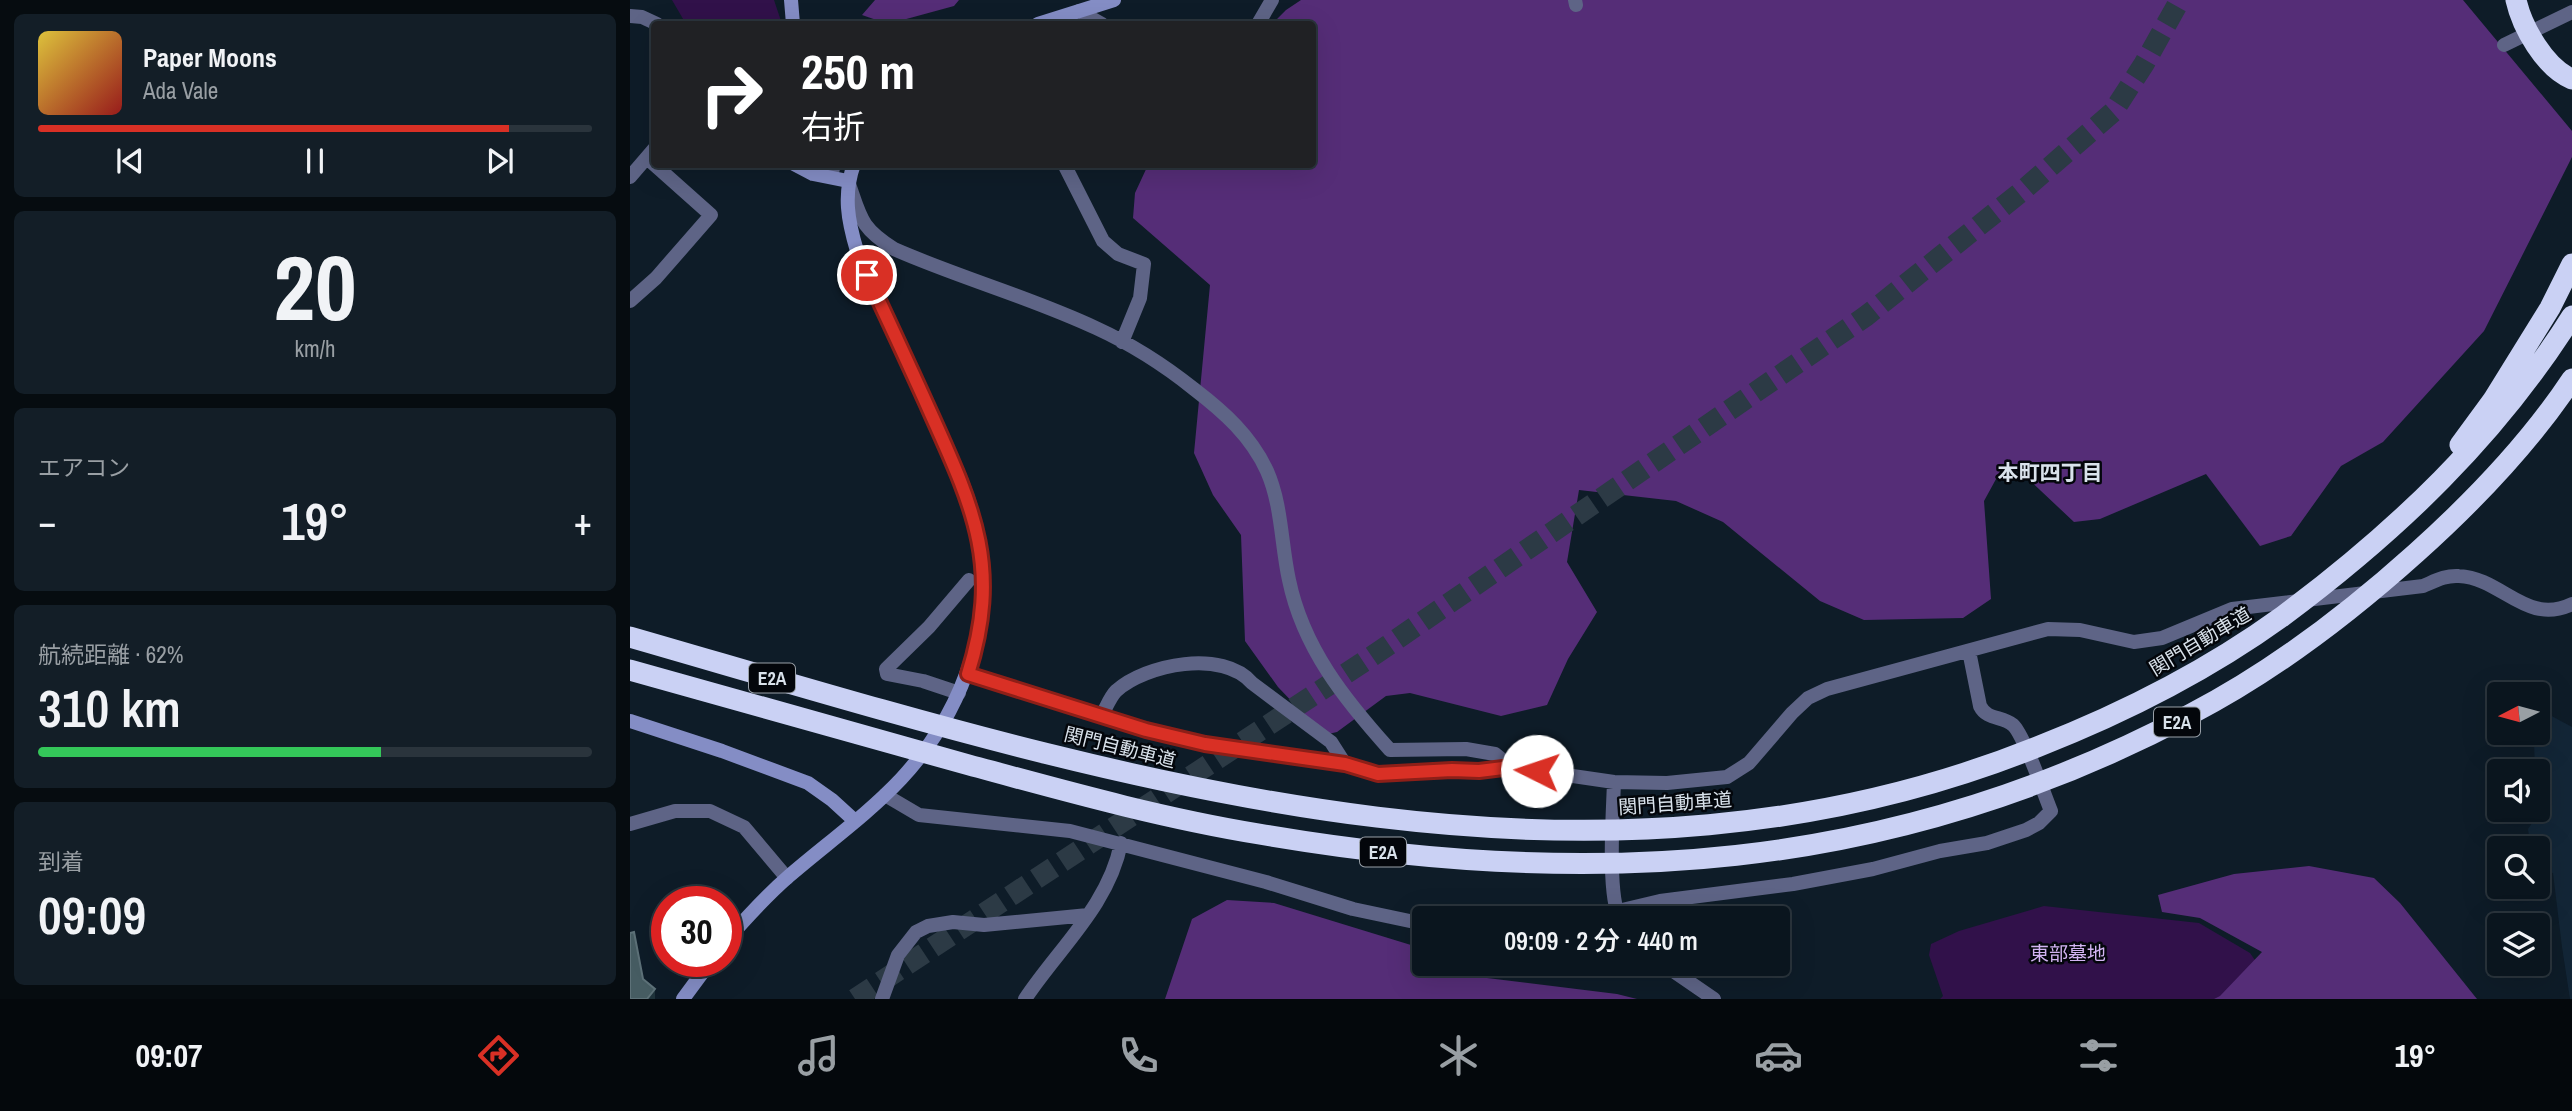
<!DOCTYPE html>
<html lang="ja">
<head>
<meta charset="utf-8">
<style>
  body { margin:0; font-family:"Archivo Narrow","Noto Sans JP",sans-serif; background:#131e27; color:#f1f3f6; height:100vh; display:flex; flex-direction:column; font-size:26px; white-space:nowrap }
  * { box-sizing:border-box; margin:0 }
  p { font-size:23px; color:#999fa4 }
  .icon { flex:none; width:38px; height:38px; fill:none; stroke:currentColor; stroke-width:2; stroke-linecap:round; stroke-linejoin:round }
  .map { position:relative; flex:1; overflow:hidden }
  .drawer { display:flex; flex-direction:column; gap:14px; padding:14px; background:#060c10; width:630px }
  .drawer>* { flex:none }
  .guide { position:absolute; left:21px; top:21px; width:665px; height:147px; border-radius:7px; box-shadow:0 7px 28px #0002,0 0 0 2px #2a343c; background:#202124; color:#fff; overflow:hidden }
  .needle { width:46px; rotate:264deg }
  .buttons { position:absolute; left:1857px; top:682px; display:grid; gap:14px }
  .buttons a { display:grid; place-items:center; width:63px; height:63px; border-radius:7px; background:#0a151e; box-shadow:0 7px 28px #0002,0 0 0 2px #2a343c; font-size:35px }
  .speed { position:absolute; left:21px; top:886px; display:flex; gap:14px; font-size:35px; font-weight:700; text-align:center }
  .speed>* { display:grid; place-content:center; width:91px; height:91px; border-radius:50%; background:#0a151e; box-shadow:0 7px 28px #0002,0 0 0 2px #2a343c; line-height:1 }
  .speed .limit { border:10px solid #d22; background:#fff; color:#111 }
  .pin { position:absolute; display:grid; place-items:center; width:60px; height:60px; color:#fff; margin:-30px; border:4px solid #fff; border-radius:50%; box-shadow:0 2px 7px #0007 }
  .me { position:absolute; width:77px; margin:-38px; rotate:274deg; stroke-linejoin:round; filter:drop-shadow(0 0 5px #0008) }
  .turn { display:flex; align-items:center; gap:24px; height:147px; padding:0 35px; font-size:32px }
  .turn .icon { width:91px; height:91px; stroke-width:2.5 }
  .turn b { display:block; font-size:49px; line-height:60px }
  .big { font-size:52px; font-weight:600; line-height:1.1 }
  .drawer .widget { flex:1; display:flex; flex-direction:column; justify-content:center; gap:10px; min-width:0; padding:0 24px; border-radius:10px; background:#131e27 }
  .drawer .dial { align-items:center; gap:0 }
  .dial b { font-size:91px; line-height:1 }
  .song { display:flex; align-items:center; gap:21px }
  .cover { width:84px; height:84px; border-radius:10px; background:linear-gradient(135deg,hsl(50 70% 55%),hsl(0 70% 35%)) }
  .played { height:7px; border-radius:4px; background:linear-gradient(90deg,#d93025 85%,#2a343c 85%) }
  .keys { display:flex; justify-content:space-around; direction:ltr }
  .heat { display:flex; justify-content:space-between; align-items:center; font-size:38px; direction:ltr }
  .charge { height:10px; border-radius:5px; background:linear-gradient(90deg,#34c759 62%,#2a343c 0) }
  .trip { position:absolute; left:782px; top:906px; width:378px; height:70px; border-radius:7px; background:#0a151e; box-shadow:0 7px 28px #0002,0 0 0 2px #2a343c; font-weight:600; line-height:70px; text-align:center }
  .tab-bar { display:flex; height:112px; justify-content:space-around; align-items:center; background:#04080c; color:#999fa4 }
  .tab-bar .icon { width:49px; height:49px }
  .tab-bar .selected { color:#d93025 }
  .tab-bar b { font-size:32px; color:#f1f3f6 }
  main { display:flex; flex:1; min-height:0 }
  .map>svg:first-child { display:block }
</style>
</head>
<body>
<main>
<section class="drawer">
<div class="widget">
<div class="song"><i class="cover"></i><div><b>Paper Moons</b><p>Ada Vale</p></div></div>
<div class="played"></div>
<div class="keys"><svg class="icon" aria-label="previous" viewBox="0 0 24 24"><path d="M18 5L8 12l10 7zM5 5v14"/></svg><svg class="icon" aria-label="pause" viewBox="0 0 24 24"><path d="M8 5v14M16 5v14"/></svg><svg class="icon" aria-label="next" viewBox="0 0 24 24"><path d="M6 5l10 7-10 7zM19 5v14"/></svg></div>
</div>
<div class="widget dial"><b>20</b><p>km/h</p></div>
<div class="widget"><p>エアコン</p>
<div class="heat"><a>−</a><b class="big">19°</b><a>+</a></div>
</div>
<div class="widget"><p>航続距離 · 62%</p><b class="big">310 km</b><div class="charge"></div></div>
<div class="widget"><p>到着</p><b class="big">09:09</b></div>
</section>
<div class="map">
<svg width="1942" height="999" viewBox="0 0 1942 999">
  <rect width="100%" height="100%" fill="#0e1c28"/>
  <path fill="#132637" d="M 1916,713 L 1942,727 L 1942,999 L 1940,999 L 1932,947 L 1923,873 L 1908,870 L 1908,849 L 1901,849 L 1898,829 L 1908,814 L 1908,772 L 1905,772 L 1904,740 Z"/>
  <path fill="#31114a" d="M 42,0 L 144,0 L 152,24 L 56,24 Z
    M 1414,906 L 1569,923 L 1620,953 L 1638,979 L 1601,999 L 1310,999 L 1313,996 L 1299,955 L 1301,944 L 1329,931 Z"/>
  <path fill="#552d77" d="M 245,0 L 329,0 L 324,6 L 258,24 L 232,15 Z
    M 671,0 L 1833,0 L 1942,131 L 1942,157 L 1854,331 L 1753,442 L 1711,466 L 1661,536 L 1630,546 L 1576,474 L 1470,519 L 1444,522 L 1377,459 L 1354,501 L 1361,599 L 1333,618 L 1234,620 L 1190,601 L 1093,522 L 1046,501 L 949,490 L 937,562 L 967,612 L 938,659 L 917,705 L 871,716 L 780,693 L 756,696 L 707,732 L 694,735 L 648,687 L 615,641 L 611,535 L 583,495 L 564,453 L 580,285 L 503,218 L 505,193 L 518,165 L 682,164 L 682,24 L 642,24 L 656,10 Z
    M 1679,866 L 1744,878 L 1770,903 L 1847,999 L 1584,999 L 1590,996 L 1632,952 L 1570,918 L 1532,912 L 1528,895 L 1604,874 Z
    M 597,900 L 644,903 L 794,949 L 794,964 L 828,964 L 857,978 L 987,994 L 1007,999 L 535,999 L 562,919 Z"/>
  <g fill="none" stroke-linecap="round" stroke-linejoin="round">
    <path stroke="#2c3a45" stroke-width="21" stroke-dasharray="21 10" stroke-linecap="butt" d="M 225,999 L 741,657 L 1236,316 L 1391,192 L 1483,112 L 1514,64 L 1550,0"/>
    <path stroke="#5e6486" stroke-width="14" d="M 945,0 L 946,5
      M 449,11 L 472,24
      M 0,16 L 12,17 L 27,24
      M 628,24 L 642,0
      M 1874,45 L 1942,12
      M 434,164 L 473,241 L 488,254 L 514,264 L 510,298 L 492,342
      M 0,177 L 24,149
      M 201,177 L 204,164
      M 219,184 C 231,219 231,228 264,249 C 330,278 400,297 466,328 C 501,344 534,365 564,389 C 594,412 621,436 637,471 C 652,505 651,544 659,580 C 673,648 715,700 760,750 L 836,749 L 865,754 L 881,767
      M 0,301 L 26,278 L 81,215 L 17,158
      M 338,674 L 516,730 L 575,744 L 715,764 L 748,773 L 797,770 L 849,771 L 881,767 L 984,782 L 1037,783 L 1097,777 L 1119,763 L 1162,713 L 1178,698 L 1197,689 L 1418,629 L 1450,630 L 1504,642 L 1532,638 L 1602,609 L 1793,586 C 1805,581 1815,575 1829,576 C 1872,578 1896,626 1942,604
      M 329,693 L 293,681 L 257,674 L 256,669 L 299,627 L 339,580
      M 472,715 C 476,708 480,697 486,691 C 516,664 593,649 622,683 L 701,742 L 715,764
      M 984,782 C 983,812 977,895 990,919
      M 255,795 L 289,815 L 440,831 L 636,882 L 723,909 L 794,924
      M 0,824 L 45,811 L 80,811 L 114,827 L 157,878
      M 954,919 L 1030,901 L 1163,884 L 1243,869 L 1310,851 L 1357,843 L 1396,830 L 1409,823 L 1421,811 C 1414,794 1394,735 1383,725 C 1372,716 1357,720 1350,706 L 1339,651
      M 1033,964 L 1084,999
      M 252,999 L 268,955 L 286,932 L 298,926 L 323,922 L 354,925 L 458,915
      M 395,999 C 428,949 479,905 491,843"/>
    <path stroke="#848dc5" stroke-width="14" d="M 161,0 L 163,24
      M 408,24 L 484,0
      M 164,164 L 183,174 L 218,181
      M 0,721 L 92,751 L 178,783 L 202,800 L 225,821
      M 96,941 C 116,918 136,896 159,876 C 196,844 237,815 271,779 C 334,711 370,614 345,522 C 335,481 314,442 297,405 C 273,353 250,302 227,251 C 218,221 213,195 224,164
      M 53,999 L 81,961"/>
    <path stroke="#cad1f4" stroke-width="21" d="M 1886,0 C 1892,27 1915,68 1942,79
      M 1830,445 L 1863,400 L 1920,308 L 1942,264
      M 0,637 C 455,768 943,933 1407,747 C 1494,713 1577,671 1653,616 C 1767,531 1866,437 1942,316
      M 0,670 C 113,702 226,734 339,765 C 435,791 531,818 629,834 C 960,891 1260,874 1561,714 C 1644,671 1717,615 1786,553 C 1844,501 1899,444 1942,379"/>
  </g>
  <path fill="#1e323a" d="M 25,989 L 25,999 L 17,999 Z"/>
  <path fill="#465c62" stroke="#5d7178" stroke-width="2" d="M 4,932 L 13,979 L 25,989 L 17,999 L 0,999 L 0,933 Z"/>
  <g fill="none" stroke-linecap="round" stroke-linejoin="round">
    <defs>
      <path id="route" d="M 237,275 C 259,322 281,369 302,416 C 345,511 371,569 338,674 L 516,730 L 575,744 L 715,764 L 748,774 L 822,770 L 849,771 L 881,767 L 907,771"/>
    </defs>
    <use href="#route" stroke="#8d1f18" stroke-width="18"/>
    <use href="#route" stroke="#d93025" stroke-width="12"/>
  </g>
  <g text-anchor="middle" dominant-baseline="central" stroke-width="5" stroke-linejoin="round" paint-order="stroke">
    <g fill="#03060b" stroke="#99a0a8" stroke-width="2">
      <rect x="119" y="663.5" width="46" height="29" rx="5"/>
      <rect x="1524" y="707.5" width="46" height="29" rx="5"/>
      <rect x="730" y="837.5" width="46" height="29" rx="5"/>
    </g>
    <g font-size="18" font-weight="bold" fill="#d9e2eb">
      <text x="142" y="678">E2A</text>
      <text x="1547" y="722">E2A</text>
      <text x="753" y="852">E2A</text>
    </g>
    <g font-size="19" fill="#d9e2eb" stroke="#03060b">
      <text transform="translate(1570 641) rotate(-31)">関門自動車道</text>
      <text transform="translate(490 747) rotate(14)">関門自動車道</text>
      <text transform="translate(1045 803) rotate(-4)">関門自動車道</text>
    </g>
    <g font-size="19" fill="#d2b4f2" stroke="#03060b">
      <text x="1438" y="953">東部墓地</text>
    </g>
    <g font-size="21" font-weight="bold" fill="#d9e2eb" stroke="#03060b">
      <text x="1420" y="472">本町四丁目</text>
    </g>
  </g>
</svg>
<div class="buttons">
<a><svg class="needle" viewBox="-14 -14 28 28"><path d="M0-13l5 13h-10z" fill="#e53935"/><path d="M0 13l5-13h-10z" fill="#999fa4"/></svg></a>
<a><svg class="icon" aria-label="sound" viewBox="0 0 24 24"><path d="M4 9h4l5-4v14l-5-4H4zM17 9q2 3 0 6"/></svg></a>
<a><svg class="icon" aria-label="search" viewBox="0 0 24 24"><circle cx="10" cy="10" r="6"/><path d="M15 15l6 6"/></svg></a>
<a><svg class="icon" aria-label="layers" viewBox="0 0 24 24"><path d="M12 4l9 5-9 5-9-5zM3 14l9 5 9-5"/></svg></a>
</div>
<div class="speed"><div class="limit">30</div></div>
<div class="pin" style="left:237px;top:275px;background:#d93025"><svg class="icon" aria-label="arrive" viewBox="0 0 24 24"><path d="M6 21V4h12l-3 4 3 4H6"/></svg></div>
<svg class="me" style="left:907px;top:771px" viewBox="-20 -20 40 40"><circle r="19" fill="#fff"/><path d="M0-13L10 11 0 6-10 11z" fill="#d93025"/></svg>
<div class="trip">09:09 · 2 分 · 440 m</div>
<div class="guide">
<div class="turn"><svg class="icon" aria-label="right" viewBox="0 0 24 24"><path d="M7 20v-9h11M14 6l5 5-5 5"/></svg><div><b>250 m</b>右折</div></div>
</div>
</div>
</main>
<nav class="tab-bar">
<b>09:07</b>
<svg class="icon selected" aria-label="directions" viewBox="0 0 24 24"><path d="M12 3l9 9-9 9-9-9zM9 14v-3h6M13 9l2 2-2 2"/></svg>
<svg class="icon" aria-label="music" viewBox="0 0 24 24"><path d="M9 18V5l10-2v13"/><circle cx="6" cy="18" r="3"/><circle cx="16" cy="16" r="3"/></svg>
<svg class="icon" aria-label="phone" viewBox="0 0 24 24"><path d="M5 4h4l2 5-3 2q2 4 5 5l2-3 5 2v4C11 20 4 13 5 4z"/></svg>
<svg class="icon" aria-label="climate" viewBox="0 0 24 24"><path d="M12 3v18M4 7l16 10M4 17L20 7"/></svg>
<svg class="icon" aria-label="car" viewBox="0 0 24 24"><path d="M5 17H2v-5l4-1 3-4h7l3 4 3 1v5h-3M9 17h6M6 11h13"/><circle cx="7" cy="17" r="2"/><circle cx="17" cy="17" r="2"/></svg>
<svg class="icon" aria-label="filters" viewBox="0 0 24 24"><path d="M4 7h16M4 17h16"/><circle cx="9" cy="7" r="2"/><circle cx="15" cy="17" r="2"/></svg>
<b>19°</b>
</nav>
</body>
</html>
